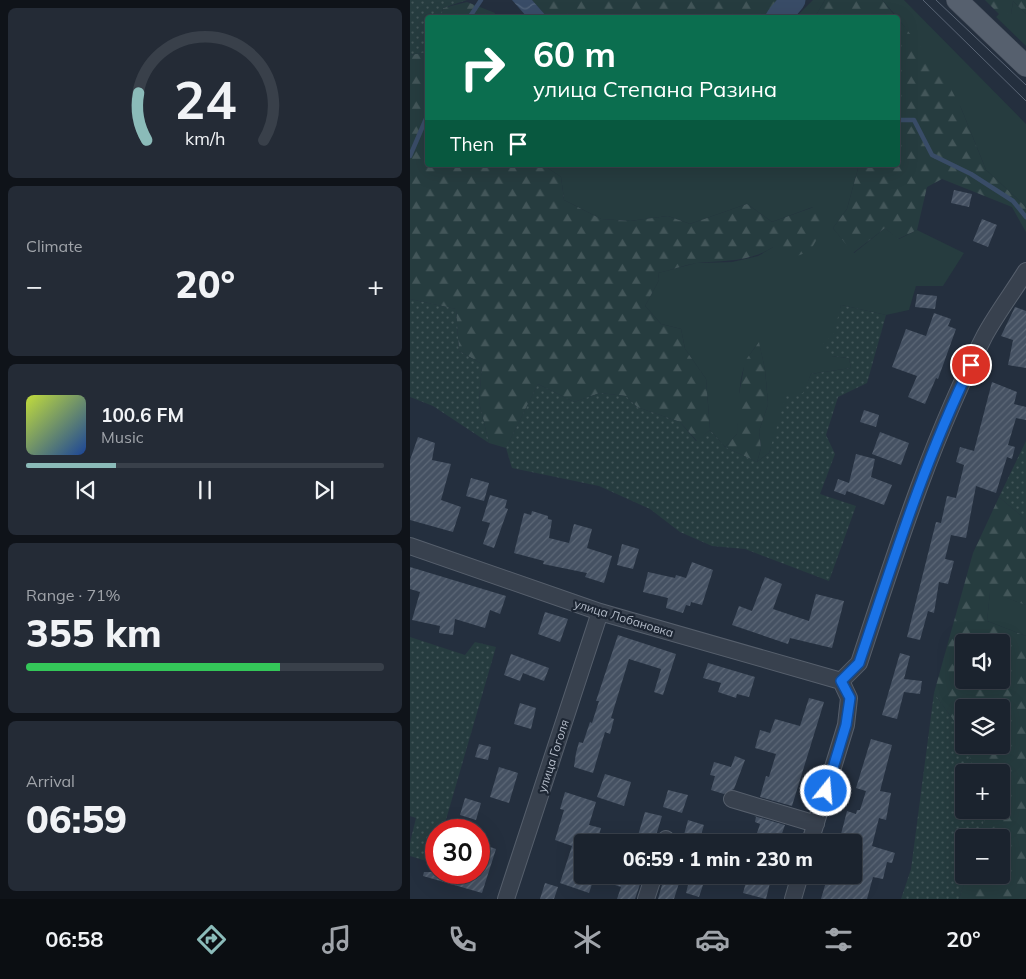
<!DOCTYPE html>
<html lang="en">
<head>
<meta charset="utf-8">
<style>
  body { margin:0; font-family:Mulish,sans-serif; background:#242b36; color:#f1f3f6; height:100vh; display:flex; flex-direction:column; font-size:19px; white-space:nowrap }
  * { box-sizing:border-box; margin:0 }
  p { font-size:16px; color:#a0a4aa }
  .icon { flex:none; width:28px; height:28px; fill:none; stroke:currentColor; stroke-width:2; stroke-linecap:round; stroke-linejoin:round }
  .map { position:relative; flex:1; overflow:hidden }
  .side { display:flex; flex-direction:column; gap:8px; padding:8px; background:#0f1319; width:410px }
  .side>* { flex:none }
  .top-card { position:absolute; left:15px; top:15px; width:475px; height:152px; border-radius:5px; box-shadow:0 5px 20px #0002,0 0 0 1px #39404a; background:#0b6e4f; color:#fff; overflow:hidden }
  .fabs { position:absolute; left:545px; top:634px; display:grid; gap:10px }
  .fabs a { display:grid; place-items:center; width:55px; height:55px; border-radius:5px; background:#1b232e; box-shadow:0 5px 20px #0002,0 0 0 1px #39404a; font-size:25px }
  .speed { position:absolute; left:15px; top:819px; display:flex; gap:10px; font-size:25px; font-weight:700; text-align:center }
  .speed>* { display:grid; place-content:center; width:65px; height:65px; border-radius:50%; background:#1b232e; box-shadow:0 5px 20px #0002,0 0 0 1px #39404a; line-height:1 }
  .speed .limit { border:8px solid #d22; background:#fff; color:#111 }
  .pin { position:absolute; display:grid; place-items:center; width:42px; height:42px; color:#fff; margin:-21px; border:2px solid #fff; border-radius:50%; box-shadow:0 1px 5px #0007 }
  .me { position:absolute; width:55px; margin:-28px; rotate:17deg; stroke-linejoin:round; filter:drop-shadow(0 0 4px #0008) }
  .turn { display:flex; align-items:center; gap:18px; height:105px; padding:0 25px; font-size:22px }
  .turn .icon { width:65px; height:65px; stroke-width:2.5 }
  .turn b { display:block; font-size:35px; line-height:42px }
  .then { display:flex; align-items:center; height:48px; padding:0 25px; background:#0003; gap:10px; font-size:19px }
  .big { font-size:38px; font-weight:800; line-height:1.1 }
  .side .tile { flex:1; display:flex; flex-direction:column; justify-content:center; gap:8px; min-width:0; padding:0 18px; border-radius:8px; background:#242b36 }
  .side .dial { align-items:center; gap:0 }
  .dial svg { height:130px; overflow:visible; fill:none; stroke:#39404a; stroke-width:7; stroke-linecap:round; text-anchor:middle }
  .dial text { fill:#f1f3f6; stroke:none }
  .song { display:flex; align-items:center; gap:15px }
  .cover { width:60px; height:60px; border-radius:8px; background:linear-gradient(135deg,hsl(70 70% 55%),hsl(220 70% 35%)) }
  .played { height:5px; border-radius:2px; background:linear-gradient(90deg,#8bbbb9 25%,#39404a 25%) }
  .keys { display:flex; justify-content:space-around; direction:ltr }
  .heat { display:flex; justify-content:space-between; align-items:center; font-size:28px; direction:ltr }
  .charge { height:8px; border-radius:4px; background:linear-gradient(90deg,#34c759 71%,#39404a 0) }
  .trip { position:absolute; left:164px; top:834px; width:288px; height:50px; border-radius:5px; background:#1b232e; box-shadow:0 5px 20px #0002,0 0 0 1px #39404a; font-weight:800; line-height:50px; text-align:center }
  .tabs { display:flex; height:80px; justify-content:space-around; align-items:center; background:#0b0e12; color:#a0a4aa }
  .tabs .icon { width:35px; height:35px }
  .tabs .current { color:#8bbbb9 }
  .tabs b { font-size:22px; color:#f1f3f6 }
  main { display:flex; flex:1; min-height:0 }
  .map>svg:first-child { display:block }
</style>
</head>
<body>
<main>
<section class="side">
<div class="tile dial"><svg viewBox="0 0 100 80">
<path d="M14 69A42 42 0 1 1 86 69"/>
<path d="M14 69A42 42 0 0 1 9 40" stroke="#8bbbb9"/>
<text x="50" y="56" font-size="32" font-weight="700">24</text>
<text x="50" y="72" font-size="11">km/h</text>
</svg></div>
<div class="tile"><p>Climate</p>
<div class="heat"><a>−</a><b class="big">20°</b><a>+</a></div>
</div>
<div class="tile">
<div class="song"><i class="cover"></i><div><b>100.6 FM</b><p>Music</p></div></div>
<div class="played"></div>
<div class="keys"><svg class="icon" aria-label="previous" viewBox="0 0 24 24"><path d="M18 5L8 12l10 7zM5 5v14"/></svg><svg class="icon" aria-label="pause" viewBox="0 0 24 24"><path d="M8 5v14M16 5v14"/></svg><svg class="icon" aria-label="next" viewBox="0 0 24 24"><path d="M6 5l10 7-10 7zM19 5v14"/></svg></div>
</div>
<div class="tile"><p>Range · 71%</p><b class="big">355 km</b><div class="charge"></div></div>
<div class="tile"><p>Arrival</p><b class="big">06:59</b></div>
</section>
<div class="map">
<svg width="616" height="899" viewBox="0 0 616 899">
  <defs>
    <pattern id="forest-firs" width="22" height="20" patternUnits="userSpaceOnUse" patternTransform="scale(1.25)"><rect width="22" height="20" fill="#263c3f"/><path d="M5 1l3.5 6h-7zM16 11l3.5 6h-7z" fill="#435659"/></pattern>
    <pattern id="park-dots" width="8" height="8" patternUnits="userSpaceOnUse" patternTransform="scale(1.25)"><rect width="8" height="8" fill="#263c3f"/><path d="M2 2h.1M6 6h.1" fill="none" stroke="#435659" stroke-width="1.8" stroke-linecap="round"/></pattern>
    <pattern id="water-waves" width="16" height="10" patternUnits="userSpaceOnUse" patternTransform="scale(1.25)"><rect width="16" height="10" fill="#394c67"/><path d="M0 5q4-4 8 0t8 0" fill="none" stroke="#53647b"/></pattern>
    <pattern id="building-hatch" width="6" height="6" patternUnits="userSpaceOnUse" patternTransform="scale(1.25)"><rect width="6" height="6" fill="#455162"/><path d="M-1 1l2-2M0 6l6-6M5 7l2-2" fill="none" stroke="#5d6877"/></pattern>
  </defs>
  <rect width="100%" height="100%" fill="#242f3e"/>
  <path fill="#263c3f" d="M 403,0 L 415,0 L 405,17 L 385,18 Z
    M 472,0 L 494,0 L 616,124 L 616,207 L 576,170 L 551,108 L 488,18 Z
    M 603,1 L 616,14 L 616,46 L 586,17 L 589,14 L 601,14 Z
    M 133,165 L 449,165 L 437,209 L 423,228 L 444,253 L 475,228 L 489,239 L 507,230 L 554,253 L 533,286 L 506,286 L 499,310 L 476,315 L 431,305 L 422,356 L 439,358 L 441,368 L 401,374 L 394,393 L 364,440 L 359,453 L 347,462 L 351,448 L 349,431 L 358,404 L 355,370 L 349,343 C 324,368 331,402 327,434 L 315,447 L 300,430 L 296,379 L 275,349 L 271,329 L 251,324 L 235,306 L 249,280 L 248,273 L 286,263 L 322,262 L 348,256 L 363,247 L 403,207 L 362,222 L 337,204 L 280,224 L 258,216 L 220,221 L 191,219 L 154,200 L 151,177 Z
    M 580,591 L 616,605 L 616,636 L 577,621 Z"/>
  <path fill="url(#forest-firs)" fill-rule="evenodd" d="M 122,0 L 371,0 L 354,18 L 137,17 Z
    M 415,0 L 472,0 L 486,17 L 405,17 Z
    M 575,0 L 616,0 L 616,14 L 603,1 L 601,14 L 589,14 Z
    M 57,2 L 85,13 L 83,17 L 31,18 L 33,8 Z
    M 488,19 L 533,74 L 551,108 L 576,170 L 616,207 L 616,232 L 602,207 L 532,179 L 517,187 L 507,230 L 488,239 L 475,228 L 443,253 L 423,228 L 437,209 L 449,165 L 488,165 Z
    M 17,52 L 18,165 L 133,165 L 151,177 L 154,200 L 191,219 L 220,221 L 258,216 L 280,224 L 337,204 L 362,222 L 404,207 L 414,227 L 400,251 L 377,260 L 363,247 C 338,263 314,260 287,263 C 274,265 261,270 248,273 L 249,280 L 235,306 L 251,324 L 271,329 L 275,349 L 296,379 L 300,430 L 287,441 L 270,422 L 227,407 L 216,396 L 190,393 L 164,402 L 128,384 L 96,448 L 79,443 L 69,402 L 72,364 L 49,351 L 46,309 L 0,299 L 0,55 Z
    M 349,342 L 355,370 L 358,404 L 349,431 L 351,448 L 347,462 L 315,447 L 327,434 L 328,400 L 335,361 Z
    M 589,497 L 615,519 L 616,526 L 616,605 L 580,592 L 577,621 L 616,636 L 616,899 L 549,899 L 557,875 L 591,875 L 591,838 L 569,837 L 577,810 L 591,810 L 591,772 L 565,772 L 555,745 L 591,745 L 591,708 L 554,708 L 554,741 L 549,728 L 524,693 L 563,553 ZM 554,642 L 591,642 L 591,680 L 554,680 Z"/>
  <path fill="url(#park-dots)" d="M 0,0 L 57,0 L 33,8 L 31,17 L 18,18 L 17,52 L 0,55 Z
    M 0,299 L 46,309 L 49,351 L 72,364 L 69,402 L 79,443 L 23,406 L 0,397 Z
    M 431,305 L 476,315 L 457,383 L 428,397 L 416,435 L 425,454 L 410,494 L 446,506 L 419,581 L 335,549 L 302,546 L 270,532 L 240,509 L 189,486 L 102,468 L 96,448 L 128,384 L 164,402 L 190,393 L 216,396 L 227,407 L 270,422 L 286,441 L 300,430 L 315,447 L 347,462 L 359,453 L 376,396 L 393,393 L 401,374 L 441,368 L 439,358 L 422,356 L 409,348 L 424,333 Z
    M 616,441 L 616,526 L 615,519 L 589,497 Z
    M 0,637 L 55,655 L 65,642 L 86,647 L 33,830 L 26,830 L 26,852 L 23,863 L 0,856 L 0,843 L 6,818 L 0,816 Z
    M 524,693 L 549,728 L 565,772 L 554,772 L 554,810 L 577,810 L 569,837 L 554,838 L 554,875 L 557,875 L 549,899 L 491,899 L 501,869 Z"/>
  <path fill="url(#water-waves)" d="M 102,0 L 122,0 L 137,17 L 117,17 Z"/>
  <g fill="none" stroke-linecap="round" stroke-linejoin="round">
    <path stroke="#394c67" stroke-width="4.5" d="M 59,18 L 71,0
      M 488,120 L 504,120 L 522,155 L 561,174 L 603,201 L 616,217
      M 0,156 L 18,114"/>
    <path stroke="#394c67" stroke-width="25" d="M 368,18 L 383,0"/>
  </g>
  <path fill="url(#building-hatch)" d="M 544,190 L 562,194 L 559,207 L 541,203 Z
    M 572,219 L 587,225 L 578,247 L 563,241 Z
    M 507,294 L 527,296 L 525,309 L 505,307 Z
    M 605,307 L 616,311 L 616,368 L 598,365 L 603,340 L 591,336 Z
    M 524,313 L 541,319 L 538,326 L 546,329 L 528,379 L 526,378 L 515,404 L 498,397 L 507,376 L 482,367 L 496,329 L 516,336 Z
    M 582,382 L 607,392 L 604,404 L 616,407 L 616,420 L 606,418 L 598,445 L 605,447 L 602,459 L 597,457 L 586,493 L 566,486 L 556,538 L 541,535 L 535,559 L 544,561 L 538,584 L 529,582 L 524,613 L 518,611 L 510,640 L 497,637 L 526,522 L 531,523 L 537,496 L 546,498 L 554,465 L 546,462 L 550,447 L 564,451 Z
    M 454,410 L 469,415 L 466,427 L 450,422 Z
    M 470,432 L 499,443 L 491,465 L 462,454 Z
    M 8,437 L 25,443 L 22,460 L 41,464 L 31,500 L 51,507 L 43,532 L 0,520 L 0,460 Z
    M 446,454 L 465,459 L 461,477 L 482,485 L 474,505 L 437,491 L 438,488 L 435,495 L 424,491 L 428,479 L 439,483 Z
    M 61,478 L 79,483 L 74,501 L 56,496 Z
    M 80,495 L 97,500 L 95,508 L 98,509 L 84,548 L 73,544 L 80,523 L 72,521 Z
    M 122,511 L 138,516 L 138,519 L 142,520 L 139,538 L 159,543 L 164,524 L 182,529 L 177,548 L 202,556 L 194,583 L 175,577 L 177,573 L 133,564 L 134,561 L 104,553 L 114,513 L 121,515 Z
    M 212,544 L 229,549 L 223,569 L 207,565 Z
    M 282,562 L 303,570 L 292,605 L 281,602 L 280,606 L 276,605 L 273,613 L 256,608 L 258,598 L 233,592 L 238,572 L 265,578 L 266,575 L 276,578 Z
    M 0,567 L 96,596 L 90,614 L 80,610 L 75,628 L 45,619 L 43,635 L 29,633 L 30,626 L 2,620 L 10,592 L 0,589 Z
    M 355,577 L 372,584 L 363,609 L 399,621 L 406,594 L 434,601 L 422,648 L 380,638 L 378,644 L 322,625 L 329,606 L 342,611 Z
    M 135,612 L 158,619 L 150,642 L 128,634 Z
    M 208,635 L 266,654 L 253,695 L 244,692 L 251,669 L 219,659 L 201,718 L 204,719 L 200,734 L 195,732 L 183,773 L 164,767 L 166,753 L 169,742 L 173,743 L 180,722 L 182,723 L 189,701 L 186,701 Z
    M 490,653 L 500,656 L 494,679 L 512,681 L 510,694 L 494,692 L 487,719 L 472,715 Z
    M 101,654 L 139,668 L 134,681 L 113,673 L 110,681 L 94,675 Z
    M 298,663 L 345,677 L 339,697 L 327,694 L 326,698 L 308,692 L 311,683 L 293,678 Z
    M 399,698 L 414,702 L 382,806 L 350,797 L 356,776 L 359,777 L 366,754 L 345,748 L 350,730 L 360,733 L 365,719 L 390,726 Z
    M 110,703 L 126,708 L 121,729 L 104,724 Z
    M 461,739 L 482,745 L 470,791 L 481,793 L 476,820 L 469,818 L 462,846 L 485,853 L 482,863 L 477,862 L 473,879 L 463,877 L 457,899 L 411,899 L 418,875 L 442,875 L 442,842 L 429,842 L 437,811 L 446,814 L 447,810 L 450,810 L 456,791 L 446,788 Z
    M 69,744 L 81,747 L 78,760 L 65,757 Z
    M 325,756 L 335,760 L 324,789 L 314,794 L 301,790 L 305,776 L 300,775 L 304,762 L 321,767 Z
    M 89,767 L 108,773 L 99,803 L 80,797 Z
    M 195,774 L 221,782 L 214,806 L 187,797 Z
    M 258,790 L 278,795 L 272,813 L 253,807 Z
    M 155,792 L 186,802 L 179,825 L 191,828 L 187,842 L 172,842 L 167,866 L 172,868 L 172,875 L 223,875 L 232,878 L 225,899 L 207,899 L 211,887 L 184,878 L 179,893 L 150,883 L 162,846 L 145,840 L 154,810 L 150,809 Z
    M 55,798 L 71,803 L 66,820 L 50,815 Z
    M 235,812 L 252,816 L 244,842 L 226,842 Z
    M 344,816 L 375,825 L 369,842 L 344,842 L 350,824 L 345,822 L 346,817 Z
    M 278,820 L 294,825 L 289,842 L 272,842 Z
    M 69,843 L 86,849 L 72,893 L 13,876 L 14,872 L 69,872 Z
    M 338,875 L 362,875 L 356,899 L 333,893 Z
    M 254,878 L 269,883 L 264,899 L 248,899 Z
    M 279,881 L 293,885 L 289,897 L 276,893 Z
    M 135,883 L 148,887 L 144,899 L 130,899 Z"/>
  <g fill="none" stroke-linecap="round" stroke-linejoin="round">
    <defs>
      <path id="minor" d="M 0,546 L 190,612 L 431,681
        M 322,799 L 406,824
        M 255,842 L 256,839
        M 400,842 L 436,725 L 439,698 L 431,681 L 449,663 C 486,551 521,440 575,335 C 587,313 603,292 616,271
        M 96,899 L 190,612
        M 236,899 L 244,875
        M 383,899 L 390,875"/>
      <path id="major" d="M 547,0 L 616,66"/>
    </defs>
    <use href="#minor" stroke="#565f6c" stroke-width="18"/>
    <use href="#major" stroke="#414a57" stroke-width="22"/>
    <use href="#minor" stroke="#38414e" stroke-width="16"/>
    <use href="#major" stroke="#56606e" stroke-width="21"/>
    <path stroke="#5a6575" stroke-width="1" d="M 513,0 L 616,101
      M 526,0 L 616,85"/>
  </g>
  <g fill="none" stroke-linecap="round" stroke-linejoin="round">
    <defs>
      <path id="route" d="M 416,791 L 436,725 L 440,698 L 431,681 L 449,663 C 483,562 514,461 561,365"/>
    </defs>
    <use href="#route" stroke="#114b97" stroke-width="12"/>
    <use href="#route" stroke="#1a73e8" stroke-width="9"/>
  </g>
  <g text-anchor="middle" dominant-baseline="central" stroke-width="4.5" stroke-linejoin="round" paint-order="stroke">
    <g font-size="12" fill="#b4bcc9" stroke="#1d2633">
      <text transform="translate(214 618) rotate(17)">улица Лобановка</text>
      <text transform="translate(143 756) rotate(-72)">улица Гоголя</text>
    </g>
  </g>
</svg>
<div class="fabs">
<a><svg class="icon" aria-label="sound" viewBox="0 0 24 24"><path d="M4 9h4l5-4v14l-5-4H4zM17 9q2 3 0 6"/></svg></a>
<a><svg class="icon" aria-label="layers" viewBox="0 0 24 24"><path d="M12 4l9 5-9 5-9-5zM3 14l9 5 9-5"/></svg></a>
<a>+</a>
<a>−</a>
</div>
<div class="speed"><div class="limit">30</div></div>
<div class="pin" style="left:561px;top:365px;background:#d93025"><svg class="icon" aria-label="arrive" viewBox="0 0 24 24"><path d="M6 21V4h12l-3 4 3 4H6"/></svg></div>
<svg class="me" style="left:416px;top:791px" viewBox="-20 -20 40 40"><circle r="17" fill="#1a73e8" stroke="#fff" stroke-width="3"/><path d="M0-11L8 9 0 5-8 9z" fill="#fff"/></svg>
<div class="trip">06:59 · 1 min · 230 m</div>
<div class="top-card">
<div class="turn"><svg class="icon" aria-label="right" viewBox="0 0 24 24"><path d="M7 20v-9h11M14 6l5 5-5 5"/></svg><div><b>60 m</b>улица Степана Разина</div></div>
<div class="then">Then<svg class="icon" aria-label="arrive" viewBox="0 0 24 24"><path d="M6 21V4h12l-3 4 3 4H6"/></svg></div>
</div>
</div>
</main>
<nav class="tabs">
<b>06:58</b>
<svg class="icon current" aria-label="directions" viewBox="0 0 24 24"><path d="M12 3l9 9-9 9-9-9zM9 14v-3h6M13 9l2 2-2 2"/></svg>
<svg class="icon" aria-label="music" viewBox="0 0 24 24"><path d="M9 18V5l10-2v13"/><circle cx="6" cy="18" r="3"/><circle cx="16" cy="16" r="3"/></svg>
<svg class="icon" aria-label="phone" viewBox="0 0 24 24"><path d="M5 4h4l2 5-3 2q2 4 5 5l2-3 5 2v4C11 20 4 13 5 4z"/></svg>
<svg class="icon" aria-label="climate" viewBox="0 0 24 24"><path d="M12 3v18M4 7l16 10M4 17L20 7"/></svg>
<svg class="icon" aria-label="car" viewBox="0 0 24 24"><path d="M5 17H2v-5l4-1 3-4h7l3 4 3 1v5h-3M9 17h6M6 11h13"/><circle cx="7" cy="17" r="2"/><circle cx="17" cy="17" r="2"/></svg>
<svg class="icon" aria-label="filters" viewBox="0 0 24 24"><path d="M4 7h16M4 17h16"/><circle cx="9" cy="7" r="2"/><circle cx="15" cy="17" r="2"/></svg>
<b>20°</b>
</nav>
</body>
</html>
